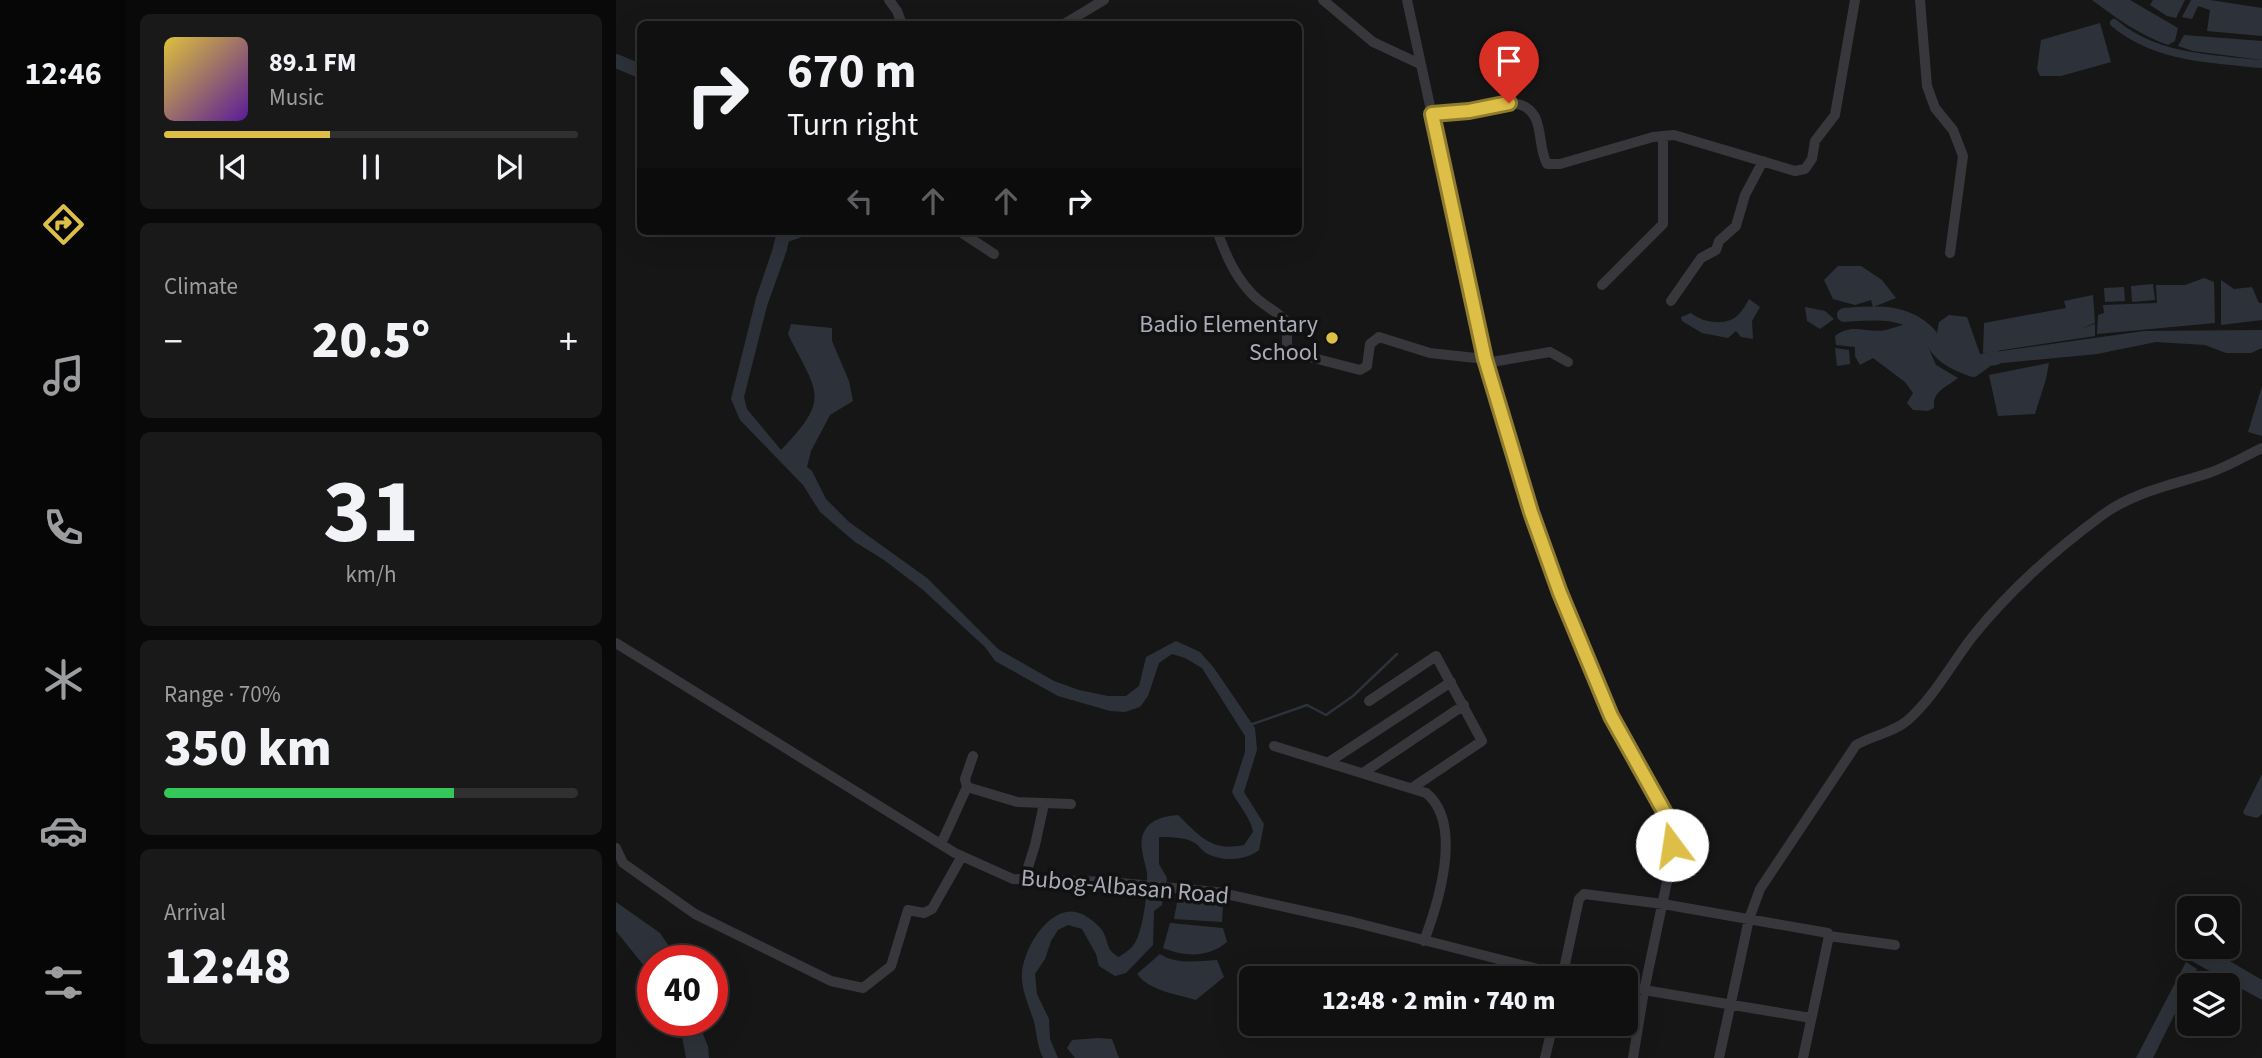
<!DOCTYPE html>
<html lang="en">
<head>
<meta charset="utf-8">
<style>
  body { margin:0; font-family:"Source Sans 3",sans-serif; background:#19191a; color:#f1f3f6; height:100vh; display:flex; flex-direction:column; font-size:26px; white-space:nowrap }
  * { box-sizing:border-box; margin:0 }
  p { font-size:23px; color:#9c9d9f }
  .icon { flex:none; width:38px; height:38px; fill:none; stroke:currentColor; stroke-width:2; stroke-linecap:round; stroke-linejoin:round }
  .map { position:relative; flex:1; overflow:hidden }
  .panel { display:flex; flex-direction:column; gap:14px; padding:14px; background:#090909; width:490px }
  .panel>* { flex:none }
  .top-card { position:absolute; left:21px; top:21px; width:665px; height:214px; border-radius:10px; box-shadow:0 7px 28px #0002,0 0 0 2px #303031; background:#101011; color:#f1f3f6; overflow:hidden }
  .fabs { position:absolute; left:1561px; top:896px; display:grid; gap:14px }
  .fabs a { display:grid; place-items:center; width:63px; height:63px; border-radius:10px; background:#101011; box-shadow:0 7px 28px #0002,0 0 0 2px #303031; font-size:35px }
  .speed { position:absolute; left:21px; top:945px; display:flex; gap:14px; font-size:35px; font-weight:700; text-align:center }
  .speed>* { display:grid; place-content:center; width:91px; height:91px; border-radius:50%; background:#101011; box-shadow:0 7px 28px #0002,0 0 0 2px #303031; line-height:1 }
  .speed .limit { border:10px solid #d22; background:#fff; color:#111 }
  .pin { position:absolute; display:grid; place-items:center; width:60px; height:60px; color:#fff; margin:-72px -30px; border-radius:50% 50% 50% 0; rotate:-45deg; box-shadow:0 0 7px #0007 }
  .pin .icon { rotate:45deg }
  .me { position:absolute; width:77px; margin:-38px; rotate:346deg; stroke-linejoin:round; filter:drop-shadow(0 0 5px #0008) }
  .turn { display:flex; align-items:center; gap:24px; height:147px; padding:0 35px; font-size:32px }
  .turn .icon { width:91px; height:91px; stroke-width:2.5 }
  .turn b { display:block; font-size:49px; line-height:60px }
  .lanes { display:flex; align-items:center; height:66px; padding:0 35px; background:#0003; justify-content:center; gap:35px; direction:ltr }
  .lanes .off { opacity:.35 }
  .big { font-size:52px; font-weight:800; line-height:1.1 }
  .panel .widget { flex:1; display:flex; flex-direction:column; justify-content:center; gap:10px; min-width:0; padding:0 24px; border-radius:10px; background:#19191a }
  .panel .dial { align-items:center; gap:0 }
  .dial b { font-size:91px; line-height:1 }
  .song { display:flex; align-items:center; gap:21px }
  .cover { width:84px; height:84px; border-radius:10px; background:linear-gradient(135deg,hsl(50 70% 55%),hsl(270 70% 35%)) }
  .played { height:7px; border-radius:4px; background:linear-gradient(90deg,#ddbf48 40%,#303031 40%) }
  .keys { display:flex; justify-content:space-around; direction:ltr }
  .heat { display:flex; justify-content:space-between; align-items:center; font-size:38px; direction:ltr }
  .charge { height:10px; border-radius:5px; background:linear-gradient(90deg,#34c759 70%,#303031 0) }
  .trip { position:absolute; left:623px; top:966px; width:399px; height:70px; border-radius:10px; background:#101011; box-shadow:0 7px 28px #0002,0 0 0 2px #303031; font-weight:800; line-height:70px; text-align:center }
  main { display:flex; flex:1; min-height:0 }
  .dock { display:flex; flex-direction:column; width:126px; justify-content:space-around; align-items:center; background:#060607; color:#9c9d9f }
  .dock .icon { width:49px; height:49px }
  .dock .active { color:#ddbf48 }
  .dock b { font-size:32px; color:#f1f3f6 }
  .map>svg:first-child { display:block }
</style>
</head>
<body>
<main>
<nav class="dock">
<b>12:46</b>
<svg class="icon active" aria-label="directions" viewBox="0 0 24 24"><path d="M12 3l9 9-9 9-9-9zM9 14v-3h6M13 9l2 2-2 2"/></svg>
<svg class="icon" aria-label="music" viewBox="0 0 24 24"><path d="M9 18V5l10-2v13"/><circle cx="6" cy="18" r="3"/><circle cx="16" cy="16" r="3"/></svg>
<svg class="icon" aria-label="phone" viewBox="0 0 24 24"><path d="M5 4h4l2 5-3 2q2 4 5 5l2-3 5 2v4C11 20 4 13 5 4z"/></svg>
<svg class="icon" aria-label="climate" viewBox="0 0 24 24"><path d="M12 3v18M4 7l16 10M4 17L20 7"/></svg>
<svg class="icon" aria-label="car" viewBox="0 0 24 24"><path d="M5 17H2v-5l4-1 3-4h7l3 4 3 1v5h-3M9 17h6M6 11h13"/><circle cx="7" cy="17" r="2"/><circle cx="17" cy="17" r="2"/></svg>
<svg class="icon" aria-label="filters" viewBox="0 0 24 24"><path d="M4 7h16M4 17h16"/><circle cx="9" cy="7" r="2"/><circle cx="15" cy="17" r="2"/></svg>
</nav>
<section class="panel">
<div class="widget">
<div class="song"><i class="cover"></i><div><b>89.1 FM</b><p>Music</p></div></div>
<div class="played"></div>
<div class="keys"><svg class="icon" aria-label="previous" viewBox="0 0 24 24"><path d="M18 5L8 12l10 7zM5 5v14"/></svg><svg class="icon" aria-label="pause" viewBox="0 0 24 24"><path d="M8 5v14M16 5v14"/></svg><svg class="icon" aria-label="next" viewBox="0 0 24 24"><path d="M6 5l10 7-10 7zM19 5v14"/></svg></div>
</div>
<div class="widget"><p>Climate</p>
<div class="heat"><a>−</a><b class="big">20.5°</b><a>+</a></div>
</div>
<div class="widget dial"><b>31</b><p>km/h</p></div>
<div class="widget"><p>Range · 70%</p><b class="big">350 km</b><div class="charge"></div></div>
<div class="widget"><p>Arrival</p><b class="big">12:48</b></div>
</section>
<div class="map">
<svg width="1646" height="1058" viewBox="0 0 1646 1058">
  <rect width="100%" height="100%" fill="#161617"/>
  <path fill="#2d323a" d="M 1476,0 L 1514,0 L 1562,28 L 1559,41 L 1552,45 C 1520,33 1502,19 1476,0 Z
    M 1537,0 L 1569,0 L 1560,18 L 1551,16 L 1534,5 Z
    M 1575,0 L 1594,0 L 1646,8 L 1646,36 L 1591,31 L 1594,10 L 1582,6 L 1576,19 L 1566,17 Z
    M 1484,23 L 1495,62 L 1445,76 L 1424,76 L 1421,69 L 1425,40 Z
    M 1568,35 L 1646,41 L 1646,60 L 1577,51 L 1562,46 Z
    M 166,231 L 170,231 L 171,250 L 151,306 L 128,397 L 131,409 L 165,450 C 216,397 201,393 172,334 L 175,324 L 216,328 L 216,341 L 233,381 L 237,401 L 214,415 L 195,451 L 191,467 L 196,471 L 210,499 L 233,522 L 311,578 L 382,649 L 438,681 L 463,690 L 492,696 L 510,696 L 523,686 L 530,657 L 560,641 L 584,652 L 598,668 L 639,728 L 641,750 L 628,792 L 648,824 L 643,850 C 629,861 606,862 590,853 C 585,850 582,844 577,842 C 567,837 554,837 543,837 L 543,864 L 551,878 L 546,905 L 538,911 L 537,945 L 510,973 L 499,976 L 483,966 L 480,954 L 466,929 L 452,925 L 442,930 L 435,941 L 429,959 L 419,974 L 421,994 L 433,1019 L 434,1039 L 442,1058 L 427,1058 C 421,1046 421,1034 418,1022 C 414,1008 407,994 406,980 C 403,953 435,899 466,914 C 474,918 487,928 489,936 C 493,947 492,951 503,957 C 507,954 512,951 516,947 C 527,936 532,890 531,873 C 529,860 521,843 529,830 C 535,819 550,816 562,815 C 584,836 595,852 628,845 L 637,832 C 635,818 623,806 616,792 L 629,752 L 629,736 L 586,668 L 569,658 L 556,654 L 543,663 L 532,696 L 524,707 L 509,712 L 494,711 L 442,696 L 379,661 L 369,647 L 306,589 L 268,560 L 239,542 L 204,512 L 187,485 L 124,420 L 115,399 L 140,298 L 158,245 Z
    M 1222,266 L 1245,266 L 1266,280 L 1280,298 L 1257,307 L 1255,300 L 1239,305 L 1217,299 L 1208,280 Z
    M 1588,278 L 1598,282 L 1599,323 L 1481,334 L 1482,315 L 1488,313 L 1487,305 L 1541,303 L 1540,285 L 1569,285 Z
    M 1605,280 L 1618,289 L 1636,287 L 1643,303 L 1646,303 L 1646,320 L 1605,325 Z
    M 1537,284 L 1539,300 L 1516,302 L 1515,286 Z
    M 1508,287 L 1509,301 L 1489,302 L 1488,288 Z
    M 1477,295 L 1479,323 L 1464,329 L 1479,324 L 1479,336 L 1367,353 L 1368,323 L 1450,308 L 1448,301 Z
    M 1133,299 L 1144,307 L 1136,321 L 1137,339 L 1125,337 L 1120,331 L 1112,338 L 1086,333 L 1066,321 L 1065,317 L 1075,313 C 1087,323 1111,327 1123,314 C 1127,310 1130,304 1133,299 Z
    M 1189,307 L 1209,311 L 1218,319 L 1204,329 L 1191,321 Z
    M 1333,315 L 1351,317 L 1364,354 L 1528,331 L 1646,330 L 1646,348 L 1635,353 L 1610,353 L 1589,345 L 1540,342 L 1481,354 L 1365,365 L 1348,361 L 1319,344 L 1323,322 Z
    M 1293,324 L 1307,335 L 1320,365 L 1342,378 C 1331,387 1316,391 1318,408 L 1312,411 L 1297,410 L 1291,403 L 1297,393 L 1289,382 L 1257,358 L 1244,365 L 1239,356 L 1239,347 L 1220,345 L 1219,336 C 1238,322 1250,334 1270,330 C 1278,328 1284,325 1293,324 Z
    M 1219,348 L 1233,350 L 1234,364 L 1221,366 Z
    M 1433,363 L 1430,379 L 1419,414 L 1382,416 L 1373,375 Z
    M 1646,386 L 1646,436 L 1632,432 Z
    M 1646,774 L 1646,814 L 1641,818 L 1629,815 L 1627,812 Z
    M 562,897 L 584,898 L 591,903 L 607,905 L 606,922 L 558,919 Z
    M 0,902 L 44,933 L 63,961 L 37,961 L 37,977 L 0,931 Z
    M 554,923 L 607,928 L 611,942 C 592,958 569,957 547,948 Z
    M 1579,947 L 1590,947 L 1646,980 L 1646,1000 L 1572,959 Z
    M 544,954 C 561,965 581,961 601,960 L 608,977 L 580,1000 C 560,994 534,991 521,974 Z
    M 1570,962 L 1581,969 L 1537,1058 L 1520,1058 Z
    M 63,1020 L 81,1020 L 92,1046 L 93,1058 L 70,1058 Z
    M 482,1038 L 496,1039 L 503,1058 L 459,1058 L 451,1048 L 456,1040 Z"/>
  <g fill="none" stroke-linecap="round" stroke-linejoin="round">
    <path stroke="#2d323a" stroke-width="2.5" d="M 634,725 L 691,705 L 710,715 L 737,696 L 781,654"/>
    <path stroke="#2d323a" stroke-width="8" d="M 1498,23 C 1539,58 1595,59 1646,64"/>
    <path stroke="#2d323a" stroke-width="14" d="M 0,61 L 24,71
      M 164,248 L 167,236 L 182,231
      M 1228,315 C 1259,313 1288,309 1312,333 C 1317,338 1313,336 1317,342 C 1326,358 1341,364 1357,370 L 1372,359 L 1380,358"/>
    <path stroke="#37373c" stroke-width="10" d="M 273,0 L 281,11 L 286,24
      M 707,0 L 757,42 L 804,64
      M 791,0 L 869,359 L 894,445 L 944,593 L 995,716 L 1049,812 L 1056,836 L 1057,853 L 1028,991 L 1017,1058
      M 1304,0 L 1311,86 L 1319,108 L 1337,130 L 1347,156 L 1334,253
      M 448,24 L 488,0
      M 816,114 C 829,113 842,113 854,111 C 874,107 906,93 919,117 C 926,131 923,149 931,164 L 944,164 L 1037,137 L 1058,135 L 1179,171 L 1189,169 L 1196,159 L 1199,141 L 1219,115 L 1239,0
      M 343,231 L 378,254
      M 601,231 C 610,255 618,275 636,294 C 646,305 661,311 671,322 L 671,346 L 682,354 L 744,370 L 751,366 L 754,344 L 763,337 L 814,353 L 869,359
      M 986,285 L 1047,224 L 1047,136
      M 1055,301 L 1085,258 L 1100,250 L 1103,241 L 1120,226 L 1129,195 L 1147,161
      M 870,363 L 934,352 L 952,362
      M 0,643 L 339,853 L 397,879 L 494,882 L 601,892 L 737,922 L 957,978
      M 753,701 L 820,656 L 866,741 L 796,788
      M 658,746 L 810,793 C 848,823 822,904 808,941
      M 357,756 L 349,779 L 351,787 L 401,802 L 455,804
      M 713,762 L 835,682
      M 747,773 L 848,705
      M 325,844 L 351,787
      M 0,848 L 7,863 L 79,914 L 215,981 L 247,988 L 275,966 L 292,910 L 308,913 L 316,909 L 346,856
      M 408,880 L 419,845 L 428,804
      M 1213,936 L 1279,945
      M 946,978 L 963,899 L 968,894 L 1047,904 L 1212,933 L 1213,936 L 1187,1058
      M 1010,987 L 1195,1018
      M 929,1058 L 937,1024
      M 1103,1058 L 1133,919 L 1144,889 L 1240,745 C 1257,735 1277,733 1292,720 C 1318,697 1336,663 1357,636 C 1393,591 1439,550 1485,516 C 1517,492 1556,485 1593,473 C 1611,467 1629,456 1646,448"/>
  </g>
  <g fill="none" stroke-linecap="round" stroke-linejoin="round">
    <defs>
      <path id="route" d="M 893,103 L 853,111 L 816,114 L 869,359 L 915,512 L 944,593 L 995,716 L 1049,813 L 1056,845"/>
    </defs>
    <use href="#route" stroke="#907c2f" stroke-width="18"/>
    <use href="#route" stroke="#ddbf48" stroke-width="12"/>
  </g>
  <circle fill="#ddbf48" stroke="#111112" stroke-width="2.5" cx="716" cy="338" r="7"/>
  <g text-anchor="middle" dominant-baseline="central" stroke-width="7" stroke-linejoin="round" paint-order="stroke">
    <g font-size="24" fill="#a9abb6" stroke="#111112" text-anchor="end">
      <text x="702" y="324">Badio Elementary<tspan x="702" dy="28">School</tspan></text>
    </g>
    <g font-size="24" fill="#a9abb6" stroke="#111112">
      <text transform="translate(509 887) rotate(5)">Bubog-Albasan Road</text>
    </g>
  </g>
</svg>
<div class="fabs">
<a><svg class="icon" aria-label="search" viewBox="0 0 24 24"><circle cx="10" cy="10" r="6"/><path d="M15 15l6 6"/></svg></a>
<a><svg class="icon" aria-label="layers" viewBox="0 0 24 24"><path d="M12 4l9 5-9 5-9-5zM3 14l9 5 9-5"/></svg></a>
</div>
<div class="speed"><div class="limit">40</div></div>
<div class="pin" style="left:893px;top:103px;background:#d93025"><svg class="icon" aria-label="arrive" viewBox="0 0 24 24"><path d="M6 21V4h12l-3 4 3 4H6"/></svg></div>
<svg class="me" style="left:1056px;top:845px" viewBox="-20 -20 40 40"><circle r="19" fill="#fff"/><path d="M0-13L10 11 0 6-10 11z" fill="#ddbf48"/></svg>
<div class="trip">12:48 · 2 min · 740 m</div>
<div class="top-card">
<div class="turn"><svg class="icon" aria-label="right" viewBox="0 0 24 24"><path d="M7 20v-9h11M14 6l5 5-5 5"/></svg><div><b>670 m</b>Turn right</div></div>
<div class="lanes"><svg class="icon off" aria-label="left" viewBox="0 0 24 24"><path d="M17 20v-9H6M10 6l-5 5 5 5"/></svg><svg class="icon off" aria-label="ahead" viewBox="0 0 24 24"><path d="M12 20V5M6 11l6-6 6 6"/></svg><svg class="icon off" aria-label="ahead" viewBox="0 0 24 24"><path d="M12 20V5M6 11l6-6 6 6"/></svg><svg class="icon" aria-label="right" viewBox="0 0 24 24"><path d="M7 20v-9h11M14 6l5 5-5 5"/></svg></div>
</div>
</div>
</main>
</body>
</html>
